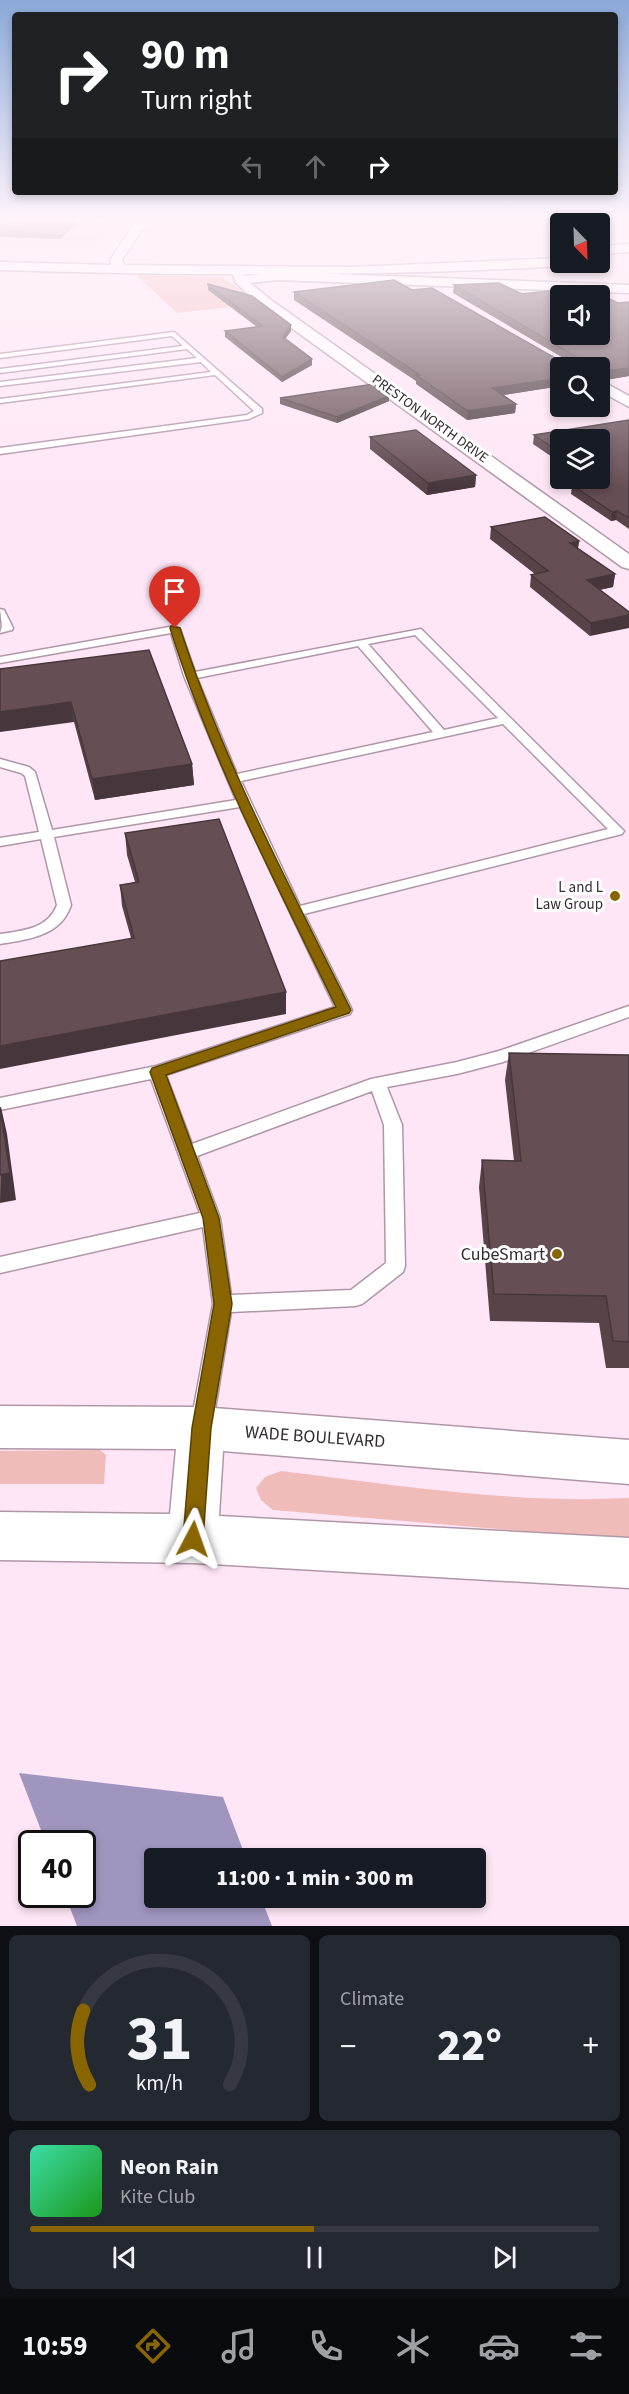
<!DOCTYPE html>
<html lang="en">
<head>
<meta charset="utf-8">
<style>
  body { margin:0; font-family:"Source Sans 3",sans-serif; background:#242831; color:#f1f3f6; height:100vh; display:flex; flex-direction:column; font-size:22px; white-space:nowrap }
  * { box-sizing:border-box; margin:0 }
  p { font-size:20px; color:#9ea1a6 }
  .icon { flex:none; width:33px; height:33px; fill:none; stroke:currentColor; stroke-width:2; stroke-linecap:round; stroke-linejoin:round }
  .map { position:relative; height:1926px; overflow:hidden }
  .details { display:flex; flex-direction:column; gap:9px; padding:9px; background:#0d0f14; flex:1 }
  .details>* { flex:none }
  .banner { position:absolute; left:12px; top:12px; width:606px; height:183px; border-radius:6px; box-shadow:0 3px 9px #0003; background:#202124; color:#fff; overflow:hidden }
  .needle { width:39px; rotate:157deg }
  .fabs { position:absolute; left:550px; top:213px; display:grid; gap:12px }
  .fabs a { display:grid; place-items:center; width:60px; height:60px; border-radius:6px; background:#171b24; box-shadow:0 3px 9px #0003; font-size:30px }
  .speed { position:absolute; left:18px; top:1830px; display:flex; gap:12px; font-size:30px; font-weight:700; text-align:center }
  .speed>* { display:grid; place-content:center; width:78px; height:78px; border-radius:50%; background:#171b24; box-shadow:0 3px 9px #0003; line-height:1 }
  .speed .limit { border:3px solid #111; border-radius:9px; background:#fff; color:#111 }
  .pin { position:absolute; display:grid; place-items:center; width:51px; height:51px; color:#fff; margin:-62px -26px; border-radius:50% 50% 50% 0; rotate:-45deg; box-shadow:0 0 6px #0007 }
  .pin .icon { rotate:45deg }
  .me { position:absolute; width:66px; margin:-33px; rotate:4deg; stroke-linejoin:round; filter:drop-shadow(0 0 4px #0008) }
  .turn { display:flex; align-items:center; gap:21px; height:126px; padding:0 30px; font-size:27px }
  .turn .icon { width:78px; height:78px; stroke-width:2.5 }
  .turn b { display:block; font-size:42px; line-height:51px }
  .lanes { display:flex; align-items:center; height:57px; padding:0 30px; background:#0003; justify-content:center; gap:30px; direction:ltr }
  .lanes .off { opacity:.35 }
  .big { font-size:45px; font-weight:800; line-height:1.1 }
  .details .tile { flex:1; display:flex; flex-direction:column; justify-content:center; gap:9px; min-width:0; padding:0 21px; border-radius:9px; background:#242831 }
  .details .dial { align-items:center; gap:0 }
  .dial svg { height:156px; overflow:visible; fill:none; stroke:#363941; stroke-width:7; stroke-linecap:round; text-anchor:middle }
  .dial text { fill:#f1f3f6; stroke:none }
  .song { display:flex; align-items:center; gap:18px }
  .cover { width:72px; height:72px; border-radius:9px; background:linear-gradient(135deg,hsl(160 70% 55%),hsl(120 70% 35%)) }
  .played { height:6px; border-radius:3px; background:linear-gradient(90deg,#896502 50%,#363941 50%) }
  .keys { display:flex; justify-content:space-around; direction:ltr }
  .heat { display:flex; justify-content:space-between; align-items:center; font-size:33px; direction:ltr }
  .details .tiles { flex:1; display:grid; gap:9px; grid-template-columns:1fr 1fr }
  .tile:last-child { grid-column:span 2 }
  .trip { position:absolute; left:144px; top:1848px; width:342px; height:60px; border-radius:6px; background:#171b24; box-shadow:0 3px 9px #0003; font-weight:800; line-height:60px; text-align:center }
  .menu { display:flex; height:96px; justify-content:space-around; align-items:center; background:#090b0e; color:#9ea1a6 }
  .menu .icon { width:42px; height:42px }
  .menu .on { color:#896502 }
  .menu b { font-size:27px; color:#f1f3f6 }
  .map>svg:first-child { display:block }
</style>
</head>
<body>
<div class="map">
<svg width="629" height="1926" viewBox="0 0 629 1926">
  <rect width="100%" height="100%" fill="#ffe6f6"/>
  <path fill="#f7d7ec" d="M 0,220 L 122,220 L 92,251 L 0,248 Z"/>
  <path fill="#f0bcba" d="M 136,275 L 223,277 L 259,304 L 177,313 Z
    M 100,1450 L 106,1455 L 104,1484 L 0,1484 L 0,1451 Z
    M 281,1471 C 396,1485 513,1504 629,1498 L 629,1540 L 273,1510 L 261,1500 L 256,1488 L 265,1477 Z"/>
  <path fill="#a095bf" d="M 19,1773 L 223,1797 L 246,1858 L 154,1858 L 154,1898 L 261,1898 L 272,1926 L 77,1926 L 65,1895 L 82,1894 L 82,1844 L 46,1843 Z"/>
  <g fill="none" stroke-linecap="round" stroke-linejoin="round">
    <defs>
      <path id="lane" d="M 24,220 L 150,223 L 147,225 Z
        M 174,332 L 262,409 L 262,413 L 249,419 L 0,454 L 0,448 L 247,415 L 254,411 L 215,375 L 0,403 L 0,399 L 211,372 L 201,362 L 0,386 L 0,382 L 197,358 L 187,349 L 0,373 L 0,369 L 183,346 L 172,336 L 0,358 L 0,354 Z
        M 0,609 L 4,610 L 13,628 L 12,630 L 0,633 L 2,626 Z
        M 175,626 L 180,629 L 195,672 L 421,629 L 624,831 L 622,834 L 304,914 L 352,1010 L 350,1014 L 166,1075 L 192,1144 L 371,1079 L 457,1062 L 499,1051 L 629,1006 L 629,1017 L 503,1062 L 457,1074 L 387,1087 L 402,1125 L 405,1266 L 403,1272 L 362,1304 L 355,1306 L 231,1312 L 212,1428 L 208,1435 L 201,1438 L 194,1435 L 190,1428 L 213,1304 L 203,1227 L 0,1273 L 0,1257 L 200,1213 L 151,1079 L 0,1110 L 0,1098 L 156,1066 L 335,1007 L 240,807 L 54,837 L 71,905 C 61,936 29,939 0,944 L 0,934 C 22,931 48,929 57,905 L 41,839 L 0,846 L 0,838 L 39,832 L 25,776 L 21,773 L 0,767 L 0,759 L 29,767 L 35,772 L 52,830 L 236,800 L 184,676 L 171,633 L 0,663 L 0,657 ZM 415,635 L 498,718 L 444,730 L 368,644 ZM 358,646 L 433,732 L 237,774 L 197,678 ZM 503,724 L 608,829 L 300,906 L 241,781 ZM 372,1091 L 384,1125 L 386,1263 L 351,1290 L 231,1295 L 220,1218 L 197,1156 Z"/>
      <path id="street" d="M 237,266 L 241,267 L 245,276 L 277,272 L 629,285 L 629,293 L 277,280 L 250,283 L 271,300 L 629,554 L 629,569 L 622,567 L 261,306 L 236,283 L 231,270 Z
        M 600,380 L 629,396 L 629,407 L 600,391 Z"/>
      <path id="secondary" d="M 143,220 L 155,220 L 150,228 L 141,231 L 122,260 L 124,265 L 352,267 L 561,258 L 561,262 L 568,262 L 562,266 C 375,277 187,276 0,270 L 0,262 L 111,265 L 110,260 L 133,225 Z
        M 629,244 L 629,252 L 600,254 L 600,246 Z
        M 0,1406 L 201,1407 L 629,1440 L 629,1484 L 223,1451 L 219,1516 L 629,1538 L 629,1588 L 193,1563 L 0,1560 L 0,1512 L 170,1514 L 176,1449 L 0,1448 Z"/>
    </defs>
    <use href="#lane" stroke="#af97a7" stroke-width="3"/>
    <use href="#street" stroke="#af97a7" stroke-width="3"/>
    <use href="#secondary" stroke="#af97a7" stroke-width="3"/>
    <use href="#lane" fill="#fff" fill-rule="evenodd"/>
    <use href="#street" fill="#fff" fill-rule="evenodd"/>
    <use href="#secondary" fill="#fff" fill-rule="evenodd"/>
  </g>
  <path fill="#584349" d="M 0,224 L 76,224 L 60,239 L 0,237 Z
    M 208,285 L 291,331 L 285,339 L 312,365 L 282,382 L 225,337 L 225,331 L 257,327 L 208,290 Z
    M 454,285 L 522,294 L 618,303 L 629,302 L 629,376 L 605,380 L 600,378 L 600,368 L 561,368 L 561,386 L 503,395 L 516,404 L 515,413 L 467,420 L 416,384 L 416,381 L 294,300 L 294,292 L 412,290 L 562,362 L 570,362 L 453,293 Z
    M 280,398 L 389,401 L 337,423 L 280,404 Z
    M 629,420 L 629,529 L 616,520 L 611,521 L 571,494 L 572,485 L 590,482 L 585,478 L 600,478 L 561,440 L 561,463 L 533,444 L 534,435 Z
    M 370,437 L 476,475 L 475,487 L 427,495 L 370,449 Z
    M 491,527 L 579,541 L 578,549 L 615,574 L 613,587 L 599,590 L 590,636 L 530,587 L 531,575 L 535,574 L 490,539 Z
    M 0,669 L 192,764 L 194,785 L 95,800 L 74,722 Z
    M 125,833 L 286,992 L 286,1014 L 131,938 L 122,906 L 120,885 L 135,882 L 127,855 Z
    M 509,1053 L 629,1055 L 629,1368 L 606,1368 L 599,1323 L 490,1321 L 479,1187 L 482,1160 L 514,1161 L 505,1080 Z"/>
  <path fill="#47373c" d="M 68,220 L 75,220 L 76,224 L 60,239 L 59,228 Z
    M 291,325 L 291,331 L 283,342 L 283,337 Z
    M 312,359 L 312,365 L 282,382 L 282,377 Z
    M 629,368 L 629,376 L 605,380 L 606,371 Z
    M 561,378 L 561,386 L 491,397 L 492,388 Z
    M 389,396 L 389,401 L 337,423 L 337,417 Z
    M 516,404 L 515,413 L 467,420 L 468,411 Z
    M 476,475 L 475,487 L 427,495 L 428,483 Z
    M 617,511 L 616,520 L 611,521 L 612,512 Z
    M 579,541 L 577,553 L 570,543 Z
    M 615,574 L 613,587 L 585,593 L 587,580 Z
    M 629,615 L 629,628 L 590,636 L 591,623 Z
    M 71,702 L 74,722 L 0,732 L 0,712 Z
    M 192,764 L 194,785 L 95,800 L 92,779 Z
    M 286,992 L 286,1014 L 0,1069 L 0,1046 Z
    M 1,1107 L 7,1134 L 16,1200 L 0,1203 Z"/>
  <path fill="#664e55" stroke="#47373c" stroke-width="1.5" fill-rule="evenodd" d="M 6,220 L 68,220 L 59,228 L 0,227 L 0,224 Z
    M 394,280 L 412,290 L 432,288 L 562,362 L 578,361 L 580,359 L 454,285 L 499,283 L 522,294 L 583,287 L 618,303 L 629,302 L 629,368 L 606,371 L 601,369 L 600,370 L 600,368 L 561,368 L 561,378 L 492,388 L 516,404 L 468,411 L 416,375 L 420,375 L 294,292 ZM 561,296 L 600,296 L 600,334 L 561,334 Z
    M 208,284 L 252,296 L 291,325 L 283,337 L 312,359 L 282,377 L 225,331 L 263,326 L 208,285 Z
    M 374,384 L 389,396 L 337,417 L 280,398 Z
    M 629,420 L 629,518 L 617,511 L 612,512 L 572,485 L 602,480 L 600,478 L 600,440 L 561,440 L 561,453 L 534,435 Z
    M 416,430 L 476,475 L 428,483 L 370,437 Z
    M 545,517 L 579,541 L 570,543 L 615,574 L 587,580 L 629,612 L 629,615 L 591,623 L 531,575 L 548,571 L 491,527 Z
    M 149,650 L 192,764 L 92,779 L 71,702 L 0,712 L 0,669 Z
    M 219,819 L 286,992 L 0,1046 L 0,961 L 134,938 L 120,885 L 139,882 L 125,833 Z
    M 509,1053 L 629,1055 L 629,1342 L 613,1341 L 606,1296 L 494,1294 L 482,1160 L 521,1161 Z
    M 0,1107 L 10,1173 L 0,1175 Z"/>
  <linearGradient id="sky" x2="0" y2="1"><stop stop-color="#8ba8d8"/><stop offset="0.45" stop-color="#fff4fb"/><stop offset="1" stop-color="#fff4fb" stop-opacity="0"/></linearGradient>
  <rect width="629" height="489" fill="url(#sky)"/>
  <path fill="#896502" stroke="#594201" stroke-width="1.5" d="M 171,626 L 180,628 C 223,761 289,885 351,1010 L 349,1013 L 166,1075 L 219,1218 L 232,1304 L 211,1428 L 203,1539 L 200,1546 L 193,1549 L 186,1546 L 183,1539 L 192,1428 L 214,1304 L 203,1218 L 150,1072 L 152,1068 L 336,1007 C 276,883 211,760 170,628 Z"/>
  <g fill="#896502" stroke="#fff" stroke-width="2">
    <circle cx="615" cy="896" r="6"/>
    <circle cx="557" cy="1254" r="6"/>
  </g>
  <g text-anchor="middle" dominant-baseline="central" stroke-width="6" stroke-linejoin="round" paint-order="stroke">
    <g font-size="14" fill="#342b31" stroke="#fff">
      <text transform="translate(430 419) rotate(36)">PRESTON NORTH DRIVE</text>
    </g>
    <g font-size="15" fill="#342b31" stroke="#fff" text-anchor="end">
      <text x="603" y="887">L and L<tspan x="603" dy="17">Law Group</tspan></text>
    </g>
    <g font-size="18" fill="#342b31" stroke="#fff" text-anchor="end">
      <text x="545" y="1254">CubeSmart</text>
    </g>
    <g font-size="18" fill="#342b31" stroke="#fff">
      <text transform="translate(315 1437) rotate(4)">WADE BOULEVARD</text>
    </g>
  </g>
</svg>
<div class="fabs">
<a><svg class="needle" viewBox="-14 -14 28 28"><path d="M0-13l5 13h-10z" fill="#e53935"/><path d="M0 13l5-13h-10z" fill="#9ea1a6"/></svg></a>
<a><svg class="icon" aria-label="sound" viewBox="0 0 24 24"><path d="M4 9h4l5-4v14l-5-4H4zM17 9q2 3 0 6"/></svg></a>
<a><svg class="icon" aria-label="search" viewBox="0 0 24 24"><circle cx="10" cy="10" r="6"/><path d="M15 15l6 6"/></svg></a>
<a><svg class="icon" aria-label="layers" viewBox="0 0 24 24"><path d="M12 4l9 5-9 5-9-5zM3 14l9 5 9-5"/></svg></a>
</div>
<div class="speed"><div class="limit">40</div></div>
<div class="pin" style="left:175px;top:628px;background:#d93025"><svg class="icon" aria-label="arrive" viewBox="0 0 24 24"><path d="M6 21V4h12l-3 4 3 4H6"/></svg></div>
<svg class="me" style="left:193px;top:1539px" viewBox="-20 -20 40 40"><path d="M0-17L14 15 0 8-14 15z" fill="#896502" stroke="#fff" stroke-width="4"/></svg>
<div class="trip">11:00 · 1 min · 300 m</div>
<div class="banner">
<div class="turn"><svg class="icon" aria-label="right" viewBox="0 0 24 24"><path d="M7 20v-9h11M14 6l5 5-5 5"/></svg><div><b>90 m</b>Turn right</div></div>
<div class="lanes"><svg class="icon off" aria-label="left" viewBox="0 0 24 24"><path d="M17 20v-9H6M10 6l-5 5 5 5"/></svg><svg class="icon off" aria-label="ahead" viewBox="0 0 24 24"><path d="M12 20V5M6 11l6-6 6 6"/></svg><svg class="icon" aria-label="right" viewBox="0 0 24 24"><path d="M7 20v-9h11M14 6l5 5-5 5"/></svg></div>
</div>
</div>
<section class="details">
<div class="tiles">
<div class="tile dial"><svg viewBox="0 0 100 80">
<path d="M14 69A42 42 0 1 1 86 69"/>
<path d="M14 69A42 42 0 0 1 11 31" stroke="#896502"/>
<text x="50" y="56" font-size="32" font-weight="700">31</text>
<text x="50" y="72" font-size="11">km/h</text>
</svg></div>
<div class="tile"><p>Climate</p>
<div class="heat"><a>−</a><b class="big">22°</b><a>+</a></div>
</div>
<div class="tile">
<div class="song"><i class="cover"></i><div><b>Neon Rain</b><p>Kite Club</p></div></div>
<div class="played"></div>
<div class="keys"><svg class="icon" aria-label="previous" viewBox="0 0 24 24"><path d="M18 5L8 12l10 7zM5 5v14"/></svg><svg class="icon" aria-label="pause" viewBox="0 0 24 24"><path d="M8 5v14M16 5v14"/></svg><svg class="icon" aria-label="next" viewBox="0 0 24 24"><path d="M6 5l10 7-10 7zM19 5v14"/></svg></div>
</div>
</div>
</section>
<nav class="menu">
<b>10:59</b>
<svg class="icon on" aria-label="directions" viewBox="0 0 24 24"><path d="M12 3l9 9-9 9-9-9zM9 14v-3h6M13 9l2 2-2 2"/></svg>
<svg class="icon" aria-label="music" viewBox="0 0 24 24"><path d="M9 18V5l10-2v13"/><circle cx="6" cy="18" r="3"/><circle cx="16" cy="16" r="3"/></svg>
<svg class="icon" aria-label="phone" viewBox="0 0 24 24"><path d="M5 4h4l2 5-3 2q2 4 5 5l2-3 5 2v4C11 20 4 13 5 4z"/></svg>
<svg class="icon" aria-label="climate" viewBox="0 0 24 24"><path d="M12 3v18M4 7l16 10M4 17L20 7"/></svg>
<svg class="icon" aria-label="car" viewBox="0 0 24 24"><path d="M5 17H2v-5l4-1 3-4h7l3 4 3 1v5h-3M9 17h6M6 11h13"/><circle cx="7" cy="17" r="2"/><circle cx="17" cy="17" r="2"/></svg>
<svg class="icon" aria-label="filters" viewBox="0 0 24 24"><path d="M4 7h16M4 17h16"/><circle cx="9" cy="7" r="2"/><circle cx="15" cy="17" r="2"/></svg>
</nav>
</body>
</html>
